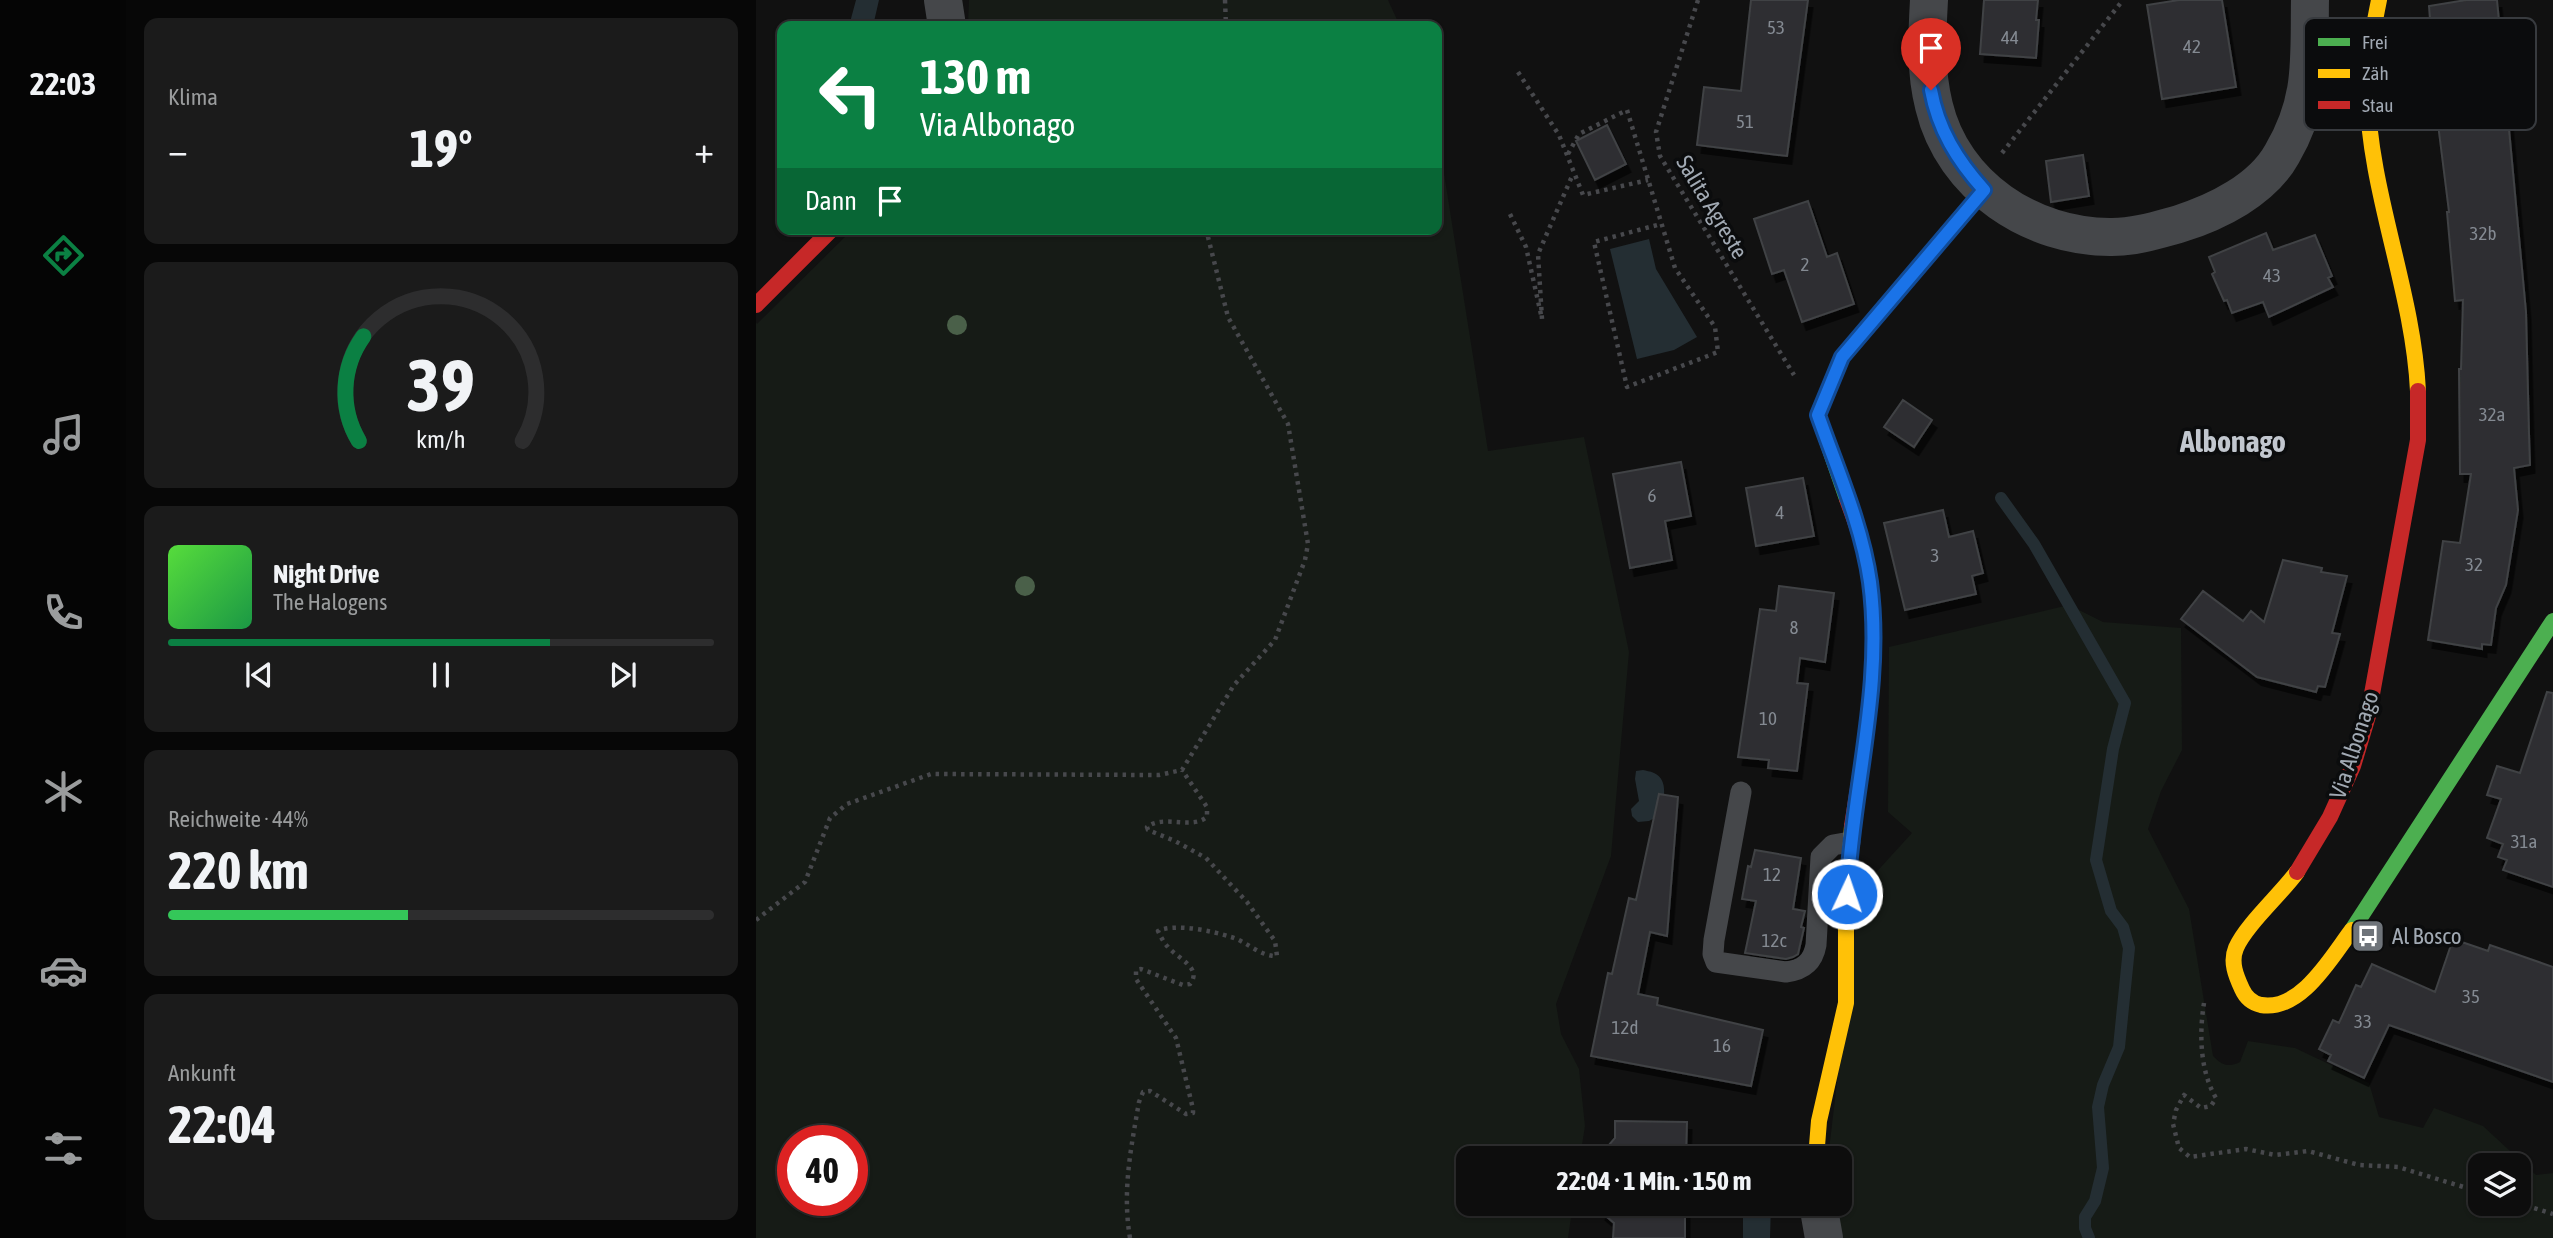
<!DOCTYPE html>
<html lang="de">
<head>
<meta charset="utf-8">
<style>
  body { margin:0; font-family:"Asap Condensed",sans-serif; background:#1b1b1b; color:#f1f3f6; height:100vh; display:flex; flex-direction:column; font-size:26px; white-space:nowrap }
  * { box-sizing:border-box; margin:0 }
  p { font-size:23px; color:#9a9c9d }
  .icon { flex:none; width:38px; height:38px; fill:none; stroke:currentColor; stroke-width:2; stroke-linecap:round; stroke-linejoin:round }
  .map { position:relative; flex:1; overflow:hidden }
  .panel { display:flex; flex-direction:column; gap:18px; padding:18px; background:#070707; width:630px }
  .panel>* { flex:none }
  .guide { position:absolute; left:21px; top:21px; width:665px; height:214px; border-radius:14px; box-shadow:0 2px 5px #0004,0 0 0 2px #2d2d2e; background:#0b8043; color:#fff; overflow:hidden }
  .controls { position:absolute; left:1712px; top:1153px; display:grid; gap:14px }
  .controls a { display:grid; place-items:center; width:63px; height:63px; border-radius:14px; background:#0d0d0d; box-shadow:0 2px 5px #0004,0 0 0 2px #2d2d2e; font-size:35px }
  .speed { position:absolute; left:21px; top:1125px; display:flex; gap:14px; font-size:35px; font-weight:700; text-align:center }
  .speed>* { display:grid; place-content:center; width:91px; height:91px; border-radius:50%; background:#0d0d0d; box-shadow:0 2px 5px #0004,0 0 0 2px #2d2d2e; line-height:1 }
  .speed .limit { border:10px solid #d22; background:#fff; color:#111 }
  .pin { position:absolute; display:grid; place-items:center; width:60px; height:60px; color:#fff; margin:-72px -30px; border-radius:50% 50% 50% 0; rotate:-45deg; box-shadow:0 0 7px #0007 }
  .pin .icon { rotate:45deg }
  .me { position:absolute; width:77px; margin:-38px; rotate:3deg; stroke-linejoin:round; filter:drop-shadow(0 0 5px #0008) }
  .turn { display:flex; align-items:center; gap:24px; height:147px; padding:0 28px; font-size:32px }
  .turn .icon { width:91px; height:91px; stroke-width:2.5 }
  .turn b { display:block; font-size:49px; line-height:60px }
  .then { display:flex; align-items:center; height:66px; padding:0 28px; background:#0003; gap:14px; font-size:26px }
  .big { font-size:52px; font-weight:700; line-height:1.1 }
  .panel .widget { flex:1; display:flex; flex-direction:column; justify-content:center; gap:10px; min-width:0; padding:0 24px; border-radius:14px; background:#1b1b1b }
  .panel .dial { align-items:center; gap:0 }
  .dial svg { height:182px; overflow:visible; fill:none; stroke:#2d2d2e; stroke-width:7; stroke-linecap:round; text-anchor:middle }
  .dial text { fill:#f1f3f6; stroke:none }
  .song { display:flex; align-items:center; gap:21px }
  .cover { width:84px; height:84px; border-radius:10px; background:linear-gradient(135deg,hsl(110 70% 55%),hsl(140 70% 35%)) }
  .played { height:7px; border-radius:4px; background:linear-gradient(90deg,#0b8043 70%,#2d2d2e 70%) }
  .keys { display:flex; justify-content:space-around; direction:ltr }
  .heat { display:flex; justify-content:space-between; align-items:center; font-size:38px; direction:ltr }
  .charge { height:10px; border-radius:5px; background:linear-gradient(90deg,#34c759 44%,#2d2d2e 0) }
  .trip { position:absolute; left:700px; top:1146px; width:396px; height:70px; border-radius:14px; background:#0d0d0d; box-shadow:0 2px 5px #0004,0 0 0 2px #2d2d2e; font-weight:700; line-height:70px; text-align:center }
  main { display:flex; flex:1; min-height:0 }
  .tabs { display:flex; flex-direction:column; width:126px; justify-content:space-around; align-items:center; background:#050505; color:#9a9c9d }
  .tabs .icon { width:49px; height:49px }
  .tabs .current { color:#0b8043 }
  .tabs b { font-size:32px; color:#f1f3f6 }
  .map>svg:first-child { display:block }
</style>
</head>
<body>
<main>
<nav class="tabs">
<b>22:03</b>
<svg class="icon current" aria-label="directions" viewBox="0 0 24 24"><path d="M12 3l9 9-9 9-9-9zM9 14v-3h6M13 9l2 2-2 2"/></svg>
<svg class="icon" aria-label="music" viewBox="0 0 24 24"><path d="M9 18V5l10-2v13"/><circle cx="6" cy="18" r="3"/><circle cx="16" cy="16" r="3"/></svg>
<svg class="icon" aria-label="phone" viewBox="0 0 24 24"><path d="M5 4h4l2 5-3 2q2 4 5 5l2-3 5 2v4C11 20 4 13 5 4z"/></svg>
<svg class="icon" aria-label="climate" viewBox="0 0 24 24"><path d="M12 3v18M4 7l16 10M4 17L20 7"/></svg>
<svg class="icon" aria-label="car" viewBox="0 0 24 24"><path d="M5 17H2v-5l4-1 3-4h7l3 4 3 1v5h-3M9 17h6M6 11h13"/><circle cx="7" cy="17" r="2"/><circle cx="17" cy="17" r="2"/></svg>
<svg class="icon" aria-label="filters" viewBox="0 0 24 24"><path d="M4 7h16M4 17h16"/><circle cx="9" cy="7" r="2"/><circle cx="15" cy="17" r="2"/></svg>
</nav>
<section class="panel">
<div class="widget"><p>Klima</p>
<div class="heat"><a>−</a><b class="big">19°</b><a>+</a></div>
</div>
<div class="widget dial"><svg viewBox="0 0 100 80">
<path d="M14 69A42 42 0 1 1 86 69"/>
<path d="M14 69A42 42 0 0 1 16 23" stroke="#0b8043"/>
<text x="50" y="56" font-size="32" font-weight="700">39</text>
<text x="50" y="72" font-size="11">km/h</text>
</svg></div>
<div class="widget">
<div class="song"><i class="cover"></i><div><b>Night Drive</b><p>The Halogens</p></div></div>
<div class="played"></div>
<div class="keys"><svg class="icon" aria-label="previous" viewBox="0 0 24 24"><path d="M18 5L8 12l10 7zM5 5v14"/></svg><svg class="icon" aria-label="pause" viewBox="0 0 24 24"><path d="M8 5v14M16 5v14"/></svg><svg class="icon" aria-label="next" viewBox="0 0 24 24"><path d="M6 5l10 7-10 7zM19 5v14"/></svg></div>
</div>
<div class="widget"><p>Reichweite · 44%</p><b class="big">220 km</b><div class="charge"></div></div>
<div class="widget"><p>Ankunft</p><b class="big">22:04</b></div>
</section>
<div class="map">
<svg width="1797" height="1238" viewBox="0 0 1797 1238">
  <defs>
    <filter id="shadow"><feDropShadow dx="4.5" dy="8" stdDeviation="0" flood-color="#0009"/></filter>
  </defs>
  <rect width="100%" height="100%" fill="#111"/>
  <path fill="#161b16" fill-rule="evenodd" d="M 213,0 L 632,0 L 644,26 L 212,26 Z
    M 681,129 L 732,451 L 828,437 L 873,652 L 855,856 L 800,1004 L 805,1034 L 823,1069 L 829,1126 L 824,1158 L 712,1158 L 712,1204 L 817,1204 L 812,1238 L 0,1238 L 0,322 L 1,324 L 97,229 L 681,229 ZM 37,1141 L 96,1141 L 96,1200 L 37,1200 Z
    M 1313,605 L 1347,622 L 1425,628 L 1426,750 L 1405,791 L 1392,829 L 1433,909 L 1457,1056 C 1466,1065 1472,1068 1484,1062 L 1492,1041 L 1539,1048 L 1613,1083 L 1623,1117 L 1667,1128 L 1678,1108 L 1727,1126 L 1780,1175 L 1797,1173 L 1797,1238 L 1080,1238 L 1075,1204 L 1083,1204 L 1083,1158 L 1072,1158 L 1104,890 L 1156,833 L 1132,812 L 1133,647 ZM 1724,1166 L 1762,1166 L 1762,1204 L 1724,1204 Z"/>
  <path fill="#242e33" d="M 100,0 L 123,0 L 117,26 L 93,26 Z
    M 893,239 L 900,269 L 941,337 L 918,350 L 881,359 L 854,249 Z
    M 887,770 C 890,771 894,771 898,773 C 914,780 907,802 904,815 L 893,821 L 882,822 L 876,816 L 875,809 L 883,801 L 879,779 L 880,771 Z
    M 987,1204 L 1015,1204 L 1014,1238 L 987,1238 Z"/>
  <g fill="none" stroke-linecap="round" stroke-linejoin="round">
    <path stroke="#242e33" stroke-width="12" d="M 1245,498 L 1278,544 L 1369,703 L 1357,749 L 1340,860 L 1355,911 L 1367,927 L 1373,948 L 1363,1047 L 1347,1085 L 1342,1107 L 1347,1168 L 1339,1201 L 1329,1217 L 1329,1228 L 1333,1238"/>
  </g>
  <path fill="#2e2f31" stroke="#404245" stroke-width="2" filter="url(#shadow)" d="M 995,0 L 1052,0 L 1031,156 L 941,145 L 948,87 L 985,91 Z
    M 1228,0 L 1282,0 L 1280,20 L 1283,20 L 1280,58 L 1224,54 Z
    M 1423,0 L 1466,0 L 1480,87 L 1406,99 L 1391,5 Z
    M 1710,0 L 1741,0 L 1770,312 L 1773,434 L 1774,465 L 1758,468 L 1762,510 L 1750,585 L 1740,608 L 1735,645 L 1726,644 L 1726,649 L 1672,640 L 1687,541 L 1704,543 L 1715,474 L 1704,474 L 1703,369 L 1705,369 L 1707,300 L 1699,301 L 1691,212 L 1693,212 L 1682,124 L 1673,6 Z
    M 851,125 L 870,164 L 839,180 L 820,141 Z
    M 1327,155 L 1333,196 L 1295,202 L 1290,161 Z
    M 1052,201 L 1071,257 L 1081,253 L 1098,304 L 1046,322 L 1028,270 L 1016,274 L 998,219 Z
    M 1510,233 L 1517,250 L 1559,235 L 1576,276 L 1572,278 L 1577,287 L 1513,317 L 1507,302 L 1476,313 L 1471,300 L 1468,301 L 1456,274 L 1459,272 L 1453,257 Z
    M 1147,400 L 1176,420 L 1158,447 L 1128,427 Z
    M 925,462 L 935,516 L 909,521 L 916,560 L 874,568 L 857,474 Z
    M 1047,478 L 1058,536 L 1000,546 L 990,488 Z
    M 1187,510 L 1193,537 L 1217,531 L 1227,573 L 1216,576 L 1220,594 L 1149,610 L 1128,523 Z
    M 1527,560 L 1566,568 L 1565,572 L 1591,576 L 1576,633 L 1584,634 L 1569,687 L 1562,686 L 1560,692 L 1501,677 L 1425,619 L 1447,591 L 1487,621 L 1495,611 L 1508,622 Z
    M 1023,586 L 1078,593 L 1069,662 L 1044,658 L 1041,683 L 1052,684 L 1041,771 L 1012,768 L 1013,760 L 982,757 L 1004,609 L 1020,611 Z
    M 1791,692 L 1797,693 L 1797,887 L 1747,870 L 1751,860 L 1742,857 L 1747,844 L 1731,838 L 1745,799 L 1731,795 L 1741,766 L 1764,773 Z
    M 903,794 L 922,797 L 911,936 L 894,932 L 882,994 L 902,998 L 901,1005 L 1007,1030 L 995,1086 L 835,1056 L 852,973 L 856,974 L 873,898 L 880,900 Z
    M 999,850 L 1045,858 L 1037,909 L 1049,911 L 1045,927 L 1048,928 L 1042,954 L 1037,957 L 1030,959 L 989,953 L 1000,901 L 986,899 L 992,866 L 995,867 Z
    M 1697,939 L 1732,951 L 1734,945 L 1797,967 L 1797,1082 L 1633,1025 L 1608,1078 L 1572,1061 L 1575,1055 L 1563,1049 L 1577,1020 L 1583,1023 L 1600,985 L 1605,987 L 1616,964 L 1679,992 Z
    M 859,1121 L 931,1122 L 930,1158 L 854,1158 L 847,1152 L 859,1138 Z
    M 851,1204 L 929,1204 L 929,1238 L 857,1238 L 858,1223 L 845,1212 Z"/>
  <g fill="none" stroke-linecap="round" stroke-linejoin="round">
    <path stroke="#47484c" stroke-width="4.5" stroke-dasharray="3.5 5" stroke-linecap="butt" d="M 469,0 L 470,26
      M 942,0 L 900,132 L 904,156 L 1038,375
      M 762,72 L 803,135 L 827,195 L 892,180
      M 1246,153 L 1367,0
      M 812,154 L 823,134 L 871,110 L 919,268 L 959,327 L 962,352 L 871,387 L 838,242 L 905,224
      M 754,214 L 770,247 L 786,319 L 782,254 L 817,174
      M 0,920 L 49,882 L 74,818 L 91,804 L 175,774 L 403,775 L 426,770 L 478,685 L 519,640 L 549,560 L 552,544 L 532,424 L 472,317 L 450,229
      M 1448,1003 C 1443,1034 1444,1071 1460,1098 L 1455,1106 L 1445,1108 L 1428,1095 L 1420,1110 L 1417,1124 L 1423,1148 L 1434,1157 L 1490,1149 L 1519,1155 L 1552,1151 L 1603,1165 L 1642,1167 L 1724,1192
      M 1762,1203 L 1797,1214
      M 374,1238 C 366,1191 375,1148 383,1102 L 387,1092 L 394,1091 L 430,1114 L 437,1113 L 437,1109 L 420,1038 L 380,979 L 380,970 L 385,969 L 427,985 L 434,984 C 447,968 421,958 412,947 C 408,943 405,937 402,931 C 419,923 457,931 475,937 C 490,941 505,957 521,956 L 519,941 L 491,902 L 450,858 L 419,841 L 392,830 L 391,827 C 408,814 435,830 451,817 L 451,807 L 426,770"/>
    <path stroke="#45474a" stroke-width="21" d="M 985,792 L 958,940 L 957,954 L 960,962 L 1030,972 C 1047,970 1057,962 1060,945 L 1065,857 L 1077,845 L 1094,842"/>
    <path stroke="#45474a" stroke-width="38" d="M 187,0 L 191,26
      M 1173,0 C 1171,36 1169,70 1178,106 C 1197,186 1276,238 1356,237 C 1379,237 1401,230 1423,224 C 1461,212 1506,190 1526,154 C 1558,100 1553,59 1554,0
      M 1062,1204 L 1068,1238"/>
    <path stroke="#4caf50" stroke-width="16" d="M 1091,499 L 1062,415 L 1086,357 L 1228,190
      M 1596,930 L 1797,621"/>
    <path stroke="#ffc107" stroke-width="16" d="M 1623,0 C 1617,30 1611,59 1611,90 C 1613,193 1657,289 1662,391
      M 1541,872 C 1525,894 1490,925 1480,948 C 1474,962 1480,976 1486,989 C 1490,998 1496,1003 1505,1005 C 1545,1012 1576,956 1596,930
      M 1060,1158 L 1063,1121 L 1090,1003 L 1090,920 L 1096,826"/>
    <path stroke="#c62828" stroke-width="16" d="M 0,305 L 76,229
      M 1091,499 C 1097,516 1104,533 1108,550 C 1130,642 1110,735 1096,826
      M 1541,872 L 1574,817 L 1597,766 L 1612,716 L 1662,440 L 1662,391"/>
  </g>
  <g fill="#4a6049">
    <circle cx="201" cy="325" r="10"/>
    <circle cx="269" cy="586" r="10"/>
  </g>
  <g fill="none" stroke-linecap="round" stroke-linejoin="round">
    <defs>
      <path id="route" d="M 1091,894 C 1096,789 1128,687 1114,582 C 1106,525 1081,469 1062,415 L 1086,357 L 1228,190 C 1201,160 1182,129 1175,90"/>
    </defs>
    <use href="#route" stroke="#114b97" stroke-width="18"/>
    <use href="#route" stroke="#1a73e8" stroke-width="12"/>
  </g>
  <defs>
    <symbol id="bus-square" viewBox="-11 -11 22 22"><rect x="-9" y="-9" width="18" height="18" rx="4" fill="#6f747a" stroke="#0b0c0d"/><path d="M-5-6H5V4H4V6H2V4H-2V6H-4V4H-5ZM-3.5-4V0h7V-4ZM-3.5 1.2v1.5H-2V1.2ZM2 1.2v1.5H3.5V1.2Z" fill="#fff"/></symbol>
  </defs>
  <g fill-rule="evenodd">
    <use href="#bus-square" x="1593" y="917" width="38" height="38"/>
  </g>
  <g text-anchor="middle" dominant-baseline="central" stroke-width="7" stroke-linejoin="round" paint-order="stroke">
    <g font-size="19" fill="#848a92">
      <text x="1020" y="27">53</text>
      <text x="1254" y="37">44</text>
      <text x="1436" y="46">42</text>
      <text x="989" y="121">51</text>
      <text x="1727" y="233">32b</text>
      <text x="1049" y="264">2</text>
      <text x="1516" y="275">43</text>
      <text x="1736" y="414">32a</text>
      <text x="896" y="495">6</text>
      <text x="1024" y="512">4</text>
      <text x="1179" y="555">3</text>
      <text x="1718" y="564">32</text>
      <text x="1038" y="627">8</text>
      <text x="1012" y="718">10</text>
      <text x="1768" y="841">31a</text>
      <text x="1016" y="874">12</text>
      <text x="1018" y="940">12c</text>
      <text x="1715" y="996">35</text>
      <text x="1607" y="1021">33</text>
      <text x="869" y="1027">12d</text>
      <text x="966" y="1045">16</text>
    </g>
    <g font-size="23" fill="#a1a9b3" stroke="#0b0c0d">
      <text transform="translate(956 207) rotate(59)">Salita Agreste</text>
      <text transform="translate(1598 745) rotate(-72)">Via Albonago</text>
    </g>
    <g font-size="23" fill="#a1a9b3" stroke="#0b0c0d" text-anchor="start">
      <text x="1636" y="936">Al Bosco</text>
    </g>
    <g font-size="30" font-weight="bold" fill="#c2c7cf" stroke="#0b0c0d">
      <text x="1477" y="441">Albonago</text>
    </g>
  </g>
  <rect x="1548" y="18" width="232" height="112" rx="10" fill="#0b0c0d" stroke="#383b3f" stroke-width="2"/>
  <rect x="1562" y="38" width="32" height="8" fill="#4caf50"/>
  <rect x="1562" y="69" width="32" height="9" fill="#ffc107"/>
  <rect x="1562" y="101" width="32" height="8" fill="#c62828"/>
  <g font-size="19" fill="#a1a9b3">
    <text x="1606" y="49">Frei</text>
    <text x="1606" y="80">Zäh</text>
    <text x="1606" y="112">Stau</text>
  </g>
</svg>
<div class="controls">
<a><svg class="icon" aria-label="layers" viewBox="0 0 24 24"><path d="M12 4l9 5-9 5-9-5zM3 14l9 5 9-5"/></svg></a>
</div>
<div class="speed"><div class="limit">40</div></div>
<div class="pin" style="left:1175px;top:90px;background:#d93025"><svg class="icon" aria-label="arrive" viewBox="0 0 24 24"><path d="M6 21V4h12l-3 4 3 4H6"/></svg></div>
<svg class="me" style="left:1091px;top:894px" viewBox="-20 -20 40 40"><circle r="17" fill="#1a73e8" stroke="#fff" stroke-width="3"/><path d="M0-11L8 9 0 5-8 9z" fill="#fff"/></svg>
<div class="trip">22:04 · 1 Min. · 150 m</div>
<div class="guide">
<div class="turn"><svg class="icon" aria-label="left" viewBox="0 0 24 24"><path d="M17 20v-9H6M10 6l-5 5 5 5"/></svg><div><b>130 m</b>Via Albonago</div></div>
<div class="then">Dann<svg class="icon" aria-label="arrive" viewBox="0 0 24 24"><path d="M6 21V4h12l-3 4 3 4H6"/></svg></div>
</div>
</div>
</main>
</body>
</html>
